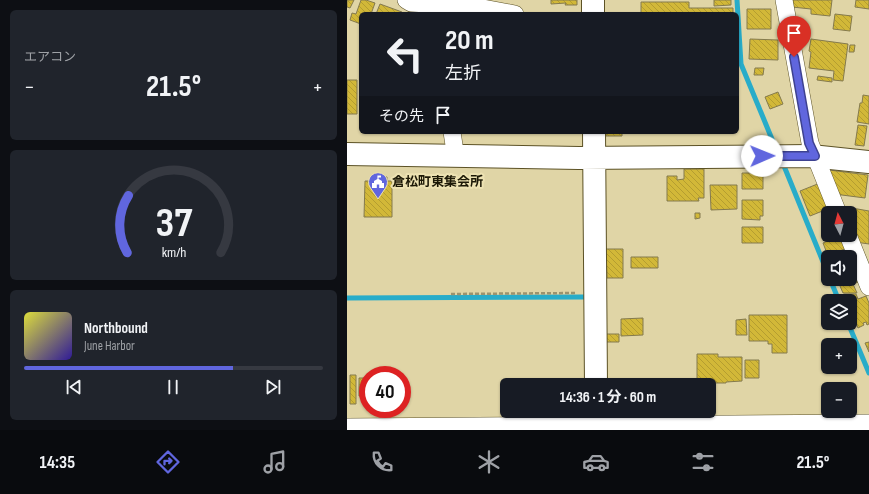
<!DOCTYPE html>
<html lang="ja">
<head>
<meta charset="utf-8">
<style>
  body { margin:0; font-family:"Sofia Sans Condensed","Noto Sans JP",sans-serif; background:#20242c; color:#f1f3f6; height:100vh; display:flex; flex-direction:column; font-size:15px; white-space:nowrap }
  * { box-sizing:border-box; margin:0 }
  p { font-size:13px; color:#9ea1a6 }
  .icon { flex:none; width:22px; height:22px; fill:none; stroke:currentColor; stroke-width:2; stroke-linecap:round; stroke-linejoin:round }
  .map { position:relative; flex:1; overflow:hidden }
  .panel { display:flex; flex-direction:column; gap:10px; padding:10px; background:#0d0f14; width:347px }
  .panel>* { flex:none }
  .hud { position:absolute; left:12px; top:12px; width:380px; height:122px; border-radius:6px; box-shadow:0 1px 3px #0004; background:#171b24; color:#f1f3f6; overflow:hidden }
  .needle { width:26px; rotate:354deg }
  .controls { position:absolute; left:474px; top:206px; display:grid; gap:8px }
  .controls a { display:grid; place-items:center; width:36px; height:36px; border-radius:6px; background:#171b24; box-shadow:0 1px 3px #0004; font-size:20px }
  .speed { position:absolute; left:12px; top:366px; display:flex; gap:8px; font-size:20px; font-weight:700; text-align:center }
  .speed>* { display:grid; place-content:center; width:52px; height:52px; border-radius:50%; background:#171b24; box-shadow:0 1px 3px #0004; line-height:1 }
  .speed .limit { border:6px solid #d22; background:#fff; color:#111 }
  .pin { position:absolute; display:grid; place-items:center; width:34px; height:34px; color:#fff; margin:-41px -17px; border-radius:50% 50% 50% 0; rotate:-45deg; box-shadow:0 0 4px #0007 }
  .pin .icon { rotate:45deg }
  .me { position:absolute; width:44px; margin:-22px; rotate:89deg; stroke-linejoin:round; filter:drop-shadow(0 0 3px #0008) }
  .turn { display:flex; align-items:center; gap:14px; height:84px; padding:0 20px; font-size:18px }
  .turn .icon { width:52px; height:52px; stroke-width:2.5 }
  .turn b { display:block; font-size:28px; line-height:34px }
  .then { display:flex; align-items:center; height:38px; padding:0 20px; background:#0003; gap:8px; font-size:15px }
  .big { font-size:30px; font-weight:700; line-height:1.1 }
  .panel .card { flex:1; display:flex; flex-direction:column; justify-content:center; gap:6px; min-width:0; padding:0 14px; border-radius:6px; background:#20242c }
  .panel .dial { align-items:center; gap:0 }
  .dial svg { height:104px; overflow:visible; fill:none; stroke:#363941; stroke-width:7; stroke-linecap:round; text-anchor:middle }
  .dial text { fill:#f1f3f6; stroke:none }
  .song { display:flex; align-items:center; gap:12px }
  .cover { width:48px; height:48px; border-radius:6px; background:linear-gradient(135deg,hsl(60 70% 55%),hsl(250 70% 35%)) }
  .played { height:4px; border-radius:2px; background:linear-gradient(90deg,#6066de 70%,#363941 70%) }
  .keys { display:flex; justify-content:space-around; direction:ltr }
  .heat { display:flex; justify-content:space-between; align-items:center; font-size:22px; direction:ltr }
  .trip { position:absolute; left:153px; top:378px; width:216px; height:40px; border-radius:6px; background:#171b24; box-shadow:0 1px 3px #0004; font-weight:700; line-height:40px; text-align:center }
  .dock { display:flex; height:64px; justify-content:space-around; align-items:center; background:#090b0e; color:#9ea1a6 }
  .dock .icon { width:28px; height:28px }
  .dock .current { color:#6066de }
  .dock b { font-size:18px; color:#f1f3f6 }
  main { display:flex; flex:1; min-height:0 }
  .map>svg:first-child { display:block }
</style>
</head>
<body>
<main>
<section class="panel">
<div class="card"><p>エアコン</p>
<div class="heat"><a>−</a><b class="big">21.5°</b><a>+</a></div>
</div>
<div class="card dial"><svg viewBox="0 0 100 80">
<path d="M14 69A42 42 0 1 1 86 69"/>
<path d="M14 69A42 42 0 0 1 15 25" stroke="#6066de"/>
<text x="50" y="56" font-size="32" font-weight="700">37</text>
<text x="50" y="72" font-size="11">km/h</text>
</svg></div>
<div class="card">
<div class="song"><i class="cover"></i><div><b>Northbound</b><p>June Harbor</p></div></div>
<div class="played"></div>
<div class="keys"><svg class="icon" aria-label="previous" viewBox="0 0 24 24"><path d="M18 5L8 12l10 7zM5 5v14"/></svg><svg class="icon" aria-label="pause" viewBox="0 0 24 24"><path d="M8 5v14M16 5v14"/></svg><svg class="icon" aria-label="next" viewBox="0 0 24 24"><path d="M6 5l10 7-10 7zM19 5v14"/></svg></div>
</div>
</section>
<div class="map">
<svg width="522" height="430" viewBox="0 0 522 430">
  <defs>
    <pattern id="building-back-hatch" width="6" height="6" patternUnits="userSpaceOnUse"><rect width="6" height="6" fill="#d2b838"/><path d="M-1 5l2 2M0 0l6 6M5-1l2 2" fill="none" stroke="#b49d30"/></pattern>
  </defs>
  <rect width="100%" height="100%" fill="#e0d5a6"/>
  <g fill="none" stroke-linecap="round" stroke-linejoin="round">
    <path stroke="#28acc9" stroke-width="5" d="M 390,0 L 394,64 L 427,144
      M 437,166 L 481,274
      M 483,279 L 492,301
      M 0,298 L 238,297
      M 501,323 L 522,373"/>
  </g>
  <path fill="url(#building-back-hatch)" stroke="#847a4e" d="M 0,0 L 7,0 L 3,8 L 0,7 Z
    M 14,0 L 19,0 L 28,3 L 24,14 L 14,14 L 14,24 L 3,20 L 5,13 L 9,14 Z
    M 204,0 L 230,0 L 230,5 L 218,5 L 219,3 L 204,4 Z
    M 367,0 L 384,0 L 384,5 L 367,6 Z
    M 446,0 L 485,0 L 483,16 L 464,14 L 464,9 L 445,7 Z
    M 509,0 L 522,0 L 522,9 L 508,7 Z
    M 294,2 L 342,2 L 342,8 L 386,8 L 386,14 L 294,14 Z
    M 33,4 L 55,12 L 55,14 L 29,14 Z
    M 400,9 L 424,9 L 424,29 L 400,29 Z
    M 488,14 L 505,16 L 503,31 L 486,29 Z
    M 403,39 L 431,40 L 431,60 L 402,59 Z
    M 464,39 L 501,44 L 496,81 L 486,80 L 487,71 L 462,68 L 464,52 L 462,51 Z
    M 503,45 L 508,45 L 507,52 L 502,52 Z
    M 408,68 L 417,68 L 416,75 L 407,75 Z
    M 471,76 L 485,78 L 485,82 L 470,80 Z
    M 0,80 L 10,80 L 10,114 L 0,114 Z
    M 431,92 L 436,104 L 423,109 L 418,97 Z
    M 516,95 L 522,96 L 522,124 L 510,122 L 513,103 L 515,103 Z
    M 511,125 L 520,126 L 517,146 L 508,145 Z
    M 259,132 L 275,132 L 275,136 L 259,136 Z
    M 337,169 L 357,169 L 357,198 L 351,198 L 352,201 L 320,201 L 320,176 L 330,176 L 330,180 L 337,179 Z
    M 482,170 L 521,175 L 518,198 L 487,194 Z
    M 395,173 L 416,173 L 416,189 L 395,189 Z
    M 30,177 L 40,177 L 40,181 L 45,181 L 45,217 L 17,217 L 18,181 L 30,181 Z
    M 473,183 L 483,208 L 463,216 L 453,191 Z
    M 363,185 L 390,185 L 390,209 L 364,210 Z
    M 395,200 L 416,200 L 416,216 L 413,216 L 413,220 L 395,219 Z
    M 505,208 L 522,211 L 522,244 L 508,242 L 503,231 Z
    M 348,213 L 353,213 L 353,218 L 348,219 Z
    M 395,227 L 416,227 L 416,243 L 395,243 Z
    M 494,235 L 500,248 L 481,256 L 476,243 Z
    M 259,249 L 276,249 L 276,278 L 260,278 Z
    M 496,251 L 499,257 L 481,257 Z
    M 284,257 L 311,257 L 311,268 L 284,268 Z
    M 507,263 L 514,281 L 506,284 L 510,293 L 496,293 L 490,279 L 503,279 L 503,265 Z
    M 497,294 L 509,294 L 511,299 L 519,296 L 522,303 L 522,324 L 520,325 L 519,322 L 516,323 L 517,325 L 511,328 L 503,309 L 503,301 L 500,301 Z
    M 402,315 L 440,315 L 440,353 L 425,353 L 425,344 L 421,344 L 421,341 L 402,341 Z
    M 296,318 L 296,335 L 274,336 L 274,319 Z
    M 399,319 L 400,335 L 389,335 L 389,320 Z
    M 258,334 L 272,334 L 272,342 L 258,342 Z
    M 522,342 L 522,352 L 518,343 Z
    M 350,354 L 371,354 L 371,357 L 395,357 L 395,381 L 379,382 L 379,383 L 368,383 L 368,381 L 350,382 Z
    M 398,360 L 412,360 L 412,378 L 398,378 Z
    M 3,375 L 9,375 L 9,404 L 3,404 Z
    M 12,378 L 21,378 L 21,396 L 12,396 Z"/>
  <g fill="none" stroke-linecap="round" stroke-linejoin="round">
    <defs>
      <path id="street" d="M 59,0 L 64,3 L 130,7 L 168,14
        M 437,0 L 463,143 L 491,213
        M 105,132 L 107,145 L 107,156
        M 501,235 L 522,287
        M 0,427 L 522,423"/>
      <path id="secondary" d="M 246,0 L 246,14
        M 247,132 L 249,385
        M 0,154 L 232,158 L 464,156 L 522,162
        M 249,411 L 250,430"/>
    </defs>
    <use href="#street" stroke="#5c5226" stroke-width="18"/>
    <use href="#secondary" stroke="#5c5226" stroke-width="24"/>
    <path stroke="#9c936e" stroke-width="2.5" stroke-dasharray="4 2" stroke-linecap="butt" d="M 104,294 L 229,293"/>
    <use href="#street" stroke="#fff" stroke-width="17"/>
    <use href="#secondary" stroke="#fff" stroke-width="22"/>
  </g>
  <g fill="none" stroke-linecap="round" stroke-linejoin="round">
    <defs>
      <path id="route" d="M 415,156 L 468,156 L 462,143 L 447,57"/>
    </defs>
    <use href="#route" stroke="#3e4290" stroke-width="10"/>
    <use href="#route" stroke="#6066de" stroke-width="7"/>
  </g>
  <defs>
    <symbol id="civic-pin" viewBox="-11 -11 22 30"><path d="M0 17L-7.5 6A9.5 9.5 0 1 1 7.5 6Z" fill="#6066de" stroke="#ede2b2"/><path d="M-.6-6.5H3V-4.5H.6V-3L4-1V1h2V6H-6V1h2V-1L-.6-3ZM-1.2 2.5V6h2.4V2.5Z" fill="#fff"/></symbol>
  </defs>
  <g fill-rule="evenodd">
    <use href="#civic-pin" x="20" y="171" width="22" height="30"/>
  </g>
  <g text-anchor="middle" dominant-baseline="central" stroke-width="4" stroke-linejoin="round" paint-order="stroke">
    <g font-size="13" font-weight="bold" fill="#1c1806" stroke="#ede2b2" text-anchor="start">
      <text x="45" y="182">倉松町東集会所</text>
    </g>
  </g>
</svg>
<div class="controls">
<a><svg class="needle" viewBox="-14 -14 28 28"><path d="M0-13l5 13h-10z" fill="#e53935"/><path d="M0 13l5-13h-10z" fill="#9ea1a6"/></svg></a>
<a><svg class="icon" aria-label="sound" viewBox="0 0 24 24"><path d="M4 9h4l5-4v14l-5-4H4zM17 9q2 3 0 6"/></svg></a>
<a><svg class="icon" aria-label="layers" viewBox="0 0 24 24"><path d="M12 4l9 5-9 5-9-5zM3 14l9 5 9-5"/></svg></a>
<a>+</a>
<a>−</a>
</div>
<div class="speed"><div class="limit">40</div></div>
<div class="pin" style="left:447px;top:57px;background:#d93025"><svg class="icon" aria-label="arrive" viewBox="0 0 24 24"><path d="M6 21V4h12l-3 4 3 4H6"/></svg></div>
<svg class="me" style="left:415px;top:156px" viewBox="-20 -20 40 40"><circle r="19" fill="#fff"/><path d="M0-13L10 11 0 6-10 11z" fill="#6066de"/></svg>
<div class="trip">14:36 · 1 分 · 60 m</div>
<div class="hud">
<div class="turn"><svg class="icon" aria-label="left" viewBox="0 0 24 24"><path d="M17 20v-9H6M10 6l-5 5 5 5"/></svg><div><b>20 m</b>左折</div></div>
<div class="then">その先<svg class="icon" aria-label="arrive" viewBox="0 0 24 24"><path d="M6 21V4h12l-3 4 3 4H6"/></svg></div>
</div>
</div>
</main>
<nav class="dock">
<b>14:35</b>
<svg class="icon current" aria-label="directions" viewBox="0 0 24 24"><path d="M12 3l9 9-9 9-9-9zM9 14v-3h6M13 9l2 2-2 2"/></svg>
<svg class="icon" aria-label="music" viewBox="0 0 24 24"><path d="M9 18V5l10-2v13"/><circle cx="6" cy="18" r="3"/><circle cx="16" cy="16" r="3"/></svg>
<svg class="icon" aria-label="phone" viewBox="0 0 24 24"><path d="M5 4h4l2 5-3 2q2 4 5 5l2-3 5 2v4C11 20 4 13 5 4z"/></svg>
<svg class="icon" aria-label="climate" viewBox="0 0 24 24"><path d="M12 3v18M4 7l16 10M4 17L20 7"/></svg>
<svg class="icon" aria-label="car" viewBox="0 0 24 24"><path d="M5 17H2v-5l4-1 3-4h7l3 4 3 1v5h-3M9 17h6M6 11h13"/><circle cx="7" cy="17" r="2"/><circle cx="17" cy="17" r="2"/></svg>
<svg class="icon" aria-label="filters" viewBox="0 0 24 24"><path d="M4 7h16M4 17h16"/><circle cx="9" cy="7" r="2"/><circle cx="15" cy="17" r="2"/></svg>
<b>21.5°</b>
</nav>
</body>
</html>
